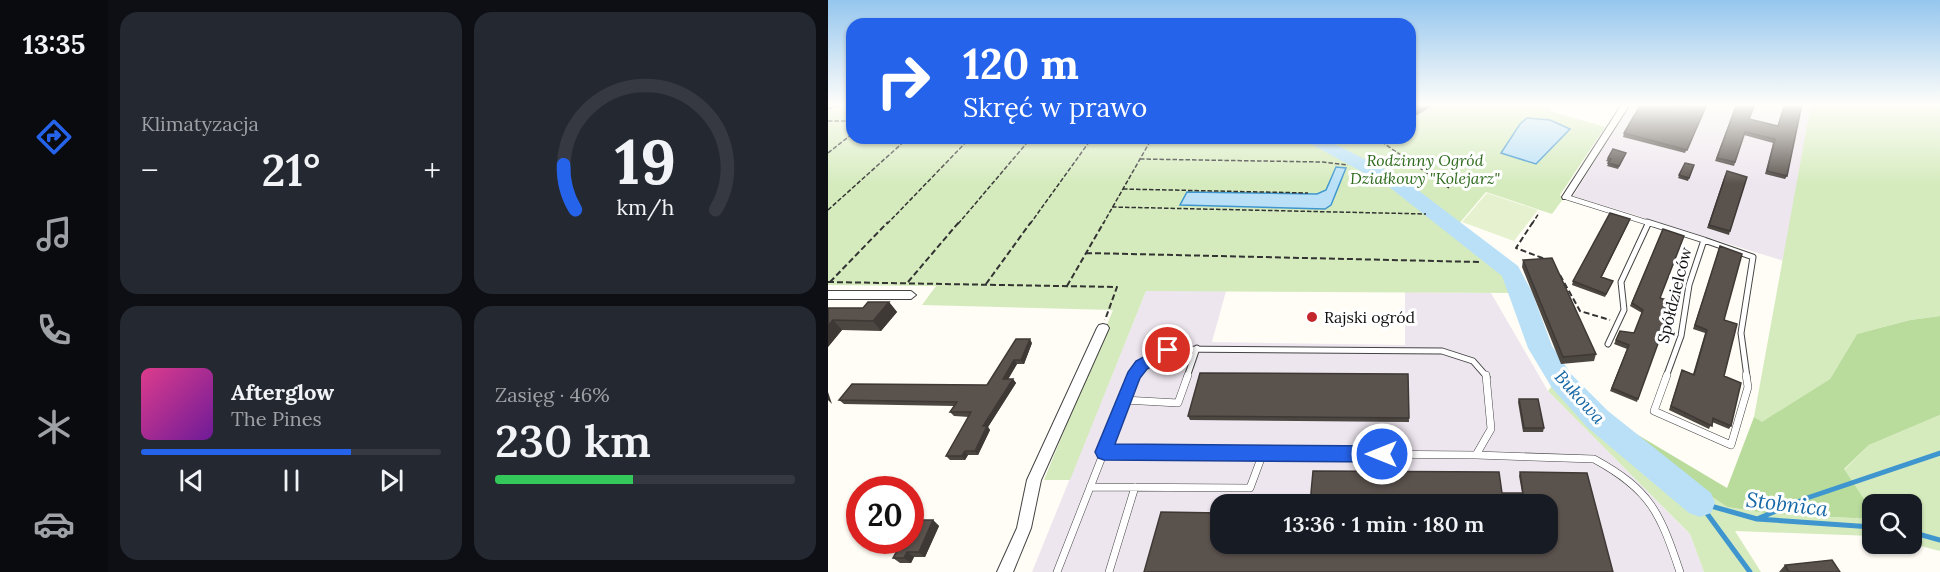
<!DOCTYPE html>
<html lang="pl">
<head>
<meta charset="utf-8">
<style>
  body { margin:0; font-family:Lora,serif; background:#242831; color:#f1f3f6; height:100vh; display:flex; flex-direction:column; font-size:22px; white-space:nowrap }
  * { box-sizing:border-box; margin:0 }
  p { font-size:20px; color:#9ea1a6 }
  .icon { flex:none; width:33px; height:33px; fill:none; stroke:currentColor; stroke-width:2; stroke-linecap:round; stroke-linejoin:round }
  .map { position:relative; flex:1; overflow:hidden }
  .side { display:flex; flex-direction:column; gap:12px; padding:12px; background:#0d0f14; width:720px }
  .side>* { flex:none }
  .guide { position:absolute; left:18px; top:18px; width:570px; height:126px; border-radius:18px; box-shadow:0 2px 4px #0004; background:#2563eb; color:#fff; overflow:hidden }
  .controls { position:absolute; left:1034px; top:494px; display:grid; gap:12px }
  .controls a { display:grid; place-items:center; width:60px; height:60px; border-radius:12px; background:#171b24; box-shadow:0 2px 4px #0004; font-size:30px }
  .speed { position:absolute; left:18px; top:476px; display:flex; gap:12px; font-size:30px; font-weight:700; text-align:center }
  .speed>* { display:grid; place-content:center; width:78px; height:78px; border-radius:50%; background:#171b24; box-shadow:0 2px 4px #0004; line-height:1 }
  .speed .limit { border:9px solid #d22; background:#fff; color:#111 }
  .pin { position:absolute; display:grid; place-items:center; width:51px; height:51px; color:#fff; margin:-26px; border:3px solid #fff; border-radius:50%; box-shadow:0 2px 6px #0007 }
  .me { position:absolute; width:66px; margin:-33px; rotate:270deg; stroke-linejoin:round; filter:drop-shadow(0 0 4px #0008) }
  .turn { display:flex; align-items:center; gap:21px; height:126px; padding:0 18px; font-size:27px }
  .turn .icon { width:78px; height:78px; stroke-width:2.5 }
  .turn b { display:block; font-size:42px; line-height:51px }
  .big { font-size:45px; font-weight:600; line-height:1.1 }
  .side .widget { flex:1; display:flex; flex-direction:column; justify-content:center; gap:9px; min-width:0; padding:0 21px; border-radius:18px; background:#242831 }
  .side .dial { align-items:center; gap:0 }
  .dial svg { height:156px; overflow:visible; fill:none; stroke:#363941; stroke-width:7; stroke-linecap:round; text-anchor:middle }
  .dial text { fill:#f1f3f6; stroke:none }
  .song { display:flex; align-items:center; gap:18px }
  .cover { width:72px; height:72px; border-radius:9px; background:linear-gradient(135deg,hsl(330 70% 55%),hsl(280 70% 35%)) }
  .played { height:6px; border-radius:3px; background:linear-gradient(90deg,#2563eb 70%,#363941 70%) }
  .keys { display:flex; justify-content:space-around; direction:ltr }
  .heat { display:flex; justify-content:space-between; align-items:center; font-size:33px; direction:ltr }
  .charge { height:9px; border-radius:4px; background:linear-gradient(90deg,#34c759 46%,#363941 0) }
  .side .tiles { flex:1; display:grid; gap:12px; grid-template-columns:repeat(2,1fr) }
  .trip { position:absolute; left:382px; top:494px; width:348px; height:60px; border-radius:18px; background:#171b24; box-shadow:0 2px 4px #0004; font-weight:600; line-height:60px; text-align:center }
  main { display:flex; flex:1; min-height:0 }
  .menu { display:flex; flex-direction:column; width:108px; justify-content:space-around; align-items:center; background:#090b0e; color:#9ea1a6 }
  .menu .icon { width:42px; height:42px }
  .menu .active { color:#2563eb }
  .menu b { font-size:27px; color:#f1f3f6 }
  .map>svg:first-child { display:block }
</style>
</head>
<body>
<main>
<nav class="menu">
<b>13:35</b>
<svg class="icon active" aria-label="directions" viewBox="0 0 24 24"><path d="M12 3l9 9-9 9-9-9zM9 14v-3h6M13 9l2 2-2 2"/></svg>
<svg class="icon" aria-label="music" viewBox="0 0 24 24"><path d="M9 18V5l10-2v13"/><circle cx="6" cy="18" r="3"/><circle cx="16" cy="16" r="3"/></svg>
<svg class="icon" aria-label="phone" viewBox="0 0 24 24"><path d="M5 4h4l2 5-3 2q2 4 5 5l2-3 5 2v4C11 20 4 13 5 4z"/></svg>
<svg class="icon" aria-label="climate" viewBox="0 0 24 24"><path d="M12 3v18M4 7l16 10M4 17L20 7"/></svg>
<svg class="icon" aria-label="car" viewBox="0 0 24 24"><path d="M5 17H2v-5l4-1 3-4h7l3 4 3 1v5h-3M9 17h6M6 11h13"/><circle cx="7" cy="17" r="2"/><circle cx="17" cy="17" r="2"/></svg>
</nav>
<section class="side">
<div class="tiles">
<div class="widget"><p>Klimatyzacja</p>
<div class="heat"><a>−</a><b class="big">21°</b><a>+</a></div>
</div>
<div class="widget dial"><svg viewBox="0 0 100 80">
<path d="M14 69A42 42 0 1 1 86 69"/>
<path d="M14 69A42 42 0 0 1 8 46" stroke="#2563eb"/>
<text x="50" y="56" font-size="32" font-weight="700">19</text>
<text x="50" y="72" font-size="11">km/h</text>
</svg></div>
<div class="widget">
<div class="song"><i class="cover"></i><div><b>Afterglow</b><p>The Pines</p></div></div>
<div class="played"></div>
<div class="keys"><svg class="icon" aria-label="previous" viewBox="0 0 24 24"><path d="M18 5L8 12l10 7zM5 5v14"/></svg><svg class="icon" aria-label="pause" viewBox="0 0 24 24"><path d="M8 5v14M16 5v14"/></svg><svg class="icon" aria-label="next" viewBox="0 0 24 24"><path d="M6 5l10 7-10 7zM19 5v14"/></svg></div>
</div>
<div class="widget"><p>Zasięg · 46%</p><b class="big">230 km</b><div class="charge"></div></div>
</div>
</section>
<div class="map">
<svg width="1112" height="572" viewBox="0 0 1112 572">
  <rect width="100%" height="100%" fill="#fffdf5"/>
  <path fill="#eee6ef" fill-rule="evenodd" d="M 803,104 L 983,104 L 956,261 L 745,196 Z
    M 318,291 L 398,291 L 384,342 L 577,345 L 577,292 L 663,293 L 720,391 L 862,534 L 876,572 L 204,572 ZM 393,504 L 720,504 L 720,543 L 393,543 Z"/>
  <path fill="#d5ebbd" d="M 0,104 L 24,104 L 24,138 L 474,138 L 509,153 L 570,189 L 675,268 L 689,293 L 318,291 L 242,480 L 216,480 L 285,310 L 94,305 L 108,286 L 0,285 Z
    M 582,104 L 710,104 L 722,108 L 722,111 L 777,127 L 732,195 L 735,199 L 724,214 L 658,192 L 630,225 L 564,177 L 486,138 L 582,138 Z
    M 983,104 L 1112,104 L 1112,316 L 1082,320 L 1029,334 L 1002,379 L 934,423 L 926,417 Z
    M 735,372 L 787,421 L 810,435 L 822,454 L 899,507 L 943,514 L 1044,519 L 1044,536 L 907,531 L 933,572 L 876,572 L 862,534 L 720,391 Z
    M 1112,415 L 1112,551 L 1081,543 L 1083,504 L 1044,504 L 1044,511 L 1016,470 L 1041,445 Z"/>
  <path fill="#b9dc9c" d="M 1112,316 L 1112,415 L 1041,445 L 1016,469 L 1044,511 L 1044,519 L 943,514 L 899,507 L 822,454 L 810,435 L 899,488 L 926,417 L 934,422 L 1002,379 L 1029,334 L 1082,320 Z"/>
  <path fill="#e6f2cf" d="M 659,193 L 710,210 L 686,241 L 634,222 Z"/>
  <path fill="#b9e0f7" stroke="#3f96cf" stroke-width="1.5" d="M 699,118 L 722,120 L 742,129 L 708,164 L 673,153 L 692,124 Z
    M 508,167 L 518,168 L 503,205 L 497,209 L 352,205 L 359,192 L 489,194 L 498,190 Z"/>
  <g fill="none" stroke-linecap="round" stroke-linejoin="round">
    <path stroke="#3f96cf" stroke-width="5" d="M 872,503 L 929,519 L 1044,527
      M 872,504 L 922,572
      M 929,519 L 979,498 L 1112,453
      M 1083,532 L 1112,540"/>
    <path fill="#b9e0f7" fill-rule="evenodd" d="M 472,138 L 495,138 L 574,178 L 690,266 L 704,292 L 724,346 L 743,374 L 780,411 L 883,493 L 887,503 L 883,513 L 872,517 L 861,513 L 760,428 L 724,388 L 700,348 L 674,276 L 560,186 Z"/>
    <defs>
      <path id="lane-far2" d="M 738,197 L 824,224"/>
      <path id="lane-far1" d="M 819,222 L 876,240
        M 876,240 L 925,257 L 913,333 L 919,377
        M 780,344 L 796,310 L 793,282 L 820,224
        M 305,377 L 313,365 L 340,349 L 614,351 L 645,361 L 659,377
        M 359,377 L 369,348
        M 838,377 L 853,336 L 861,285 L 876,240"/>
      <path id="lane" d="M 839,375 L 826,411 L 903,445 L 920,387 L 918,375
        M 296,400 L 350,403 L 360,375
        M 276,452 L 648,455 L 663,429 L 658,375
        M 648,455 L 766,459 C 823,490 832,513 852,572
        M 262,487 L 422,488 L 435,453
        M 229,572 L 306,375
        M 281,572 L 307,487"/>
      <path id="street" d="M 794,104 L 802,104 L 741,199 L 735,199 L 734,197 Z
        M 0,291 L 83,291 L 88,295 L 83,299 L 0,299 Z
        M 275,324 L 279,325 L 281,328 L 213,480 L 203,528 L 185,572 L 169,572 L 189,528 L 199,480 L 269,328 L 271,325 Z"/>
    </defs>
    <use href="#lane-far2" stroke="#444" stroke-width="6"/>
    <use href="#lane-far1" stroke="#444" stroke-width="7"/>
    <use href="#lane" stroke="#444" stroke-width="8"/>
    <use href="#street" stroke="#444" stroke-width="2"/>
    <path stroke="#333" stroke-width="1.5" stroke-dasharray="4.5 2" stroke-linecap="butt" d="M 0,109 L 13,104
      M 0,121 L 24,121
      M 548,138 L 621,188
      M 0,153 L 24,134
      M 312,159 L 495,162 L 520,165
      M 295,189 L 480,193
      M 284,207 L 598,214
      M 0,210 L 80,138
      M 59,224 L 142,138
      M 130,224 L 203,138
      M 202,224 L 264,138
      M 275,224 L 324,138
      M 704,224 L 711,213"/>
    <path stroke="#333" stroke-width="2" stroke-dasharray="6 3" stroke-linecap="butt" d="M 705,222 L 688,248 L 717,259
      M 258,253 L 651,262
      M 732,275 L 752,311 L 782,320
      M 0,282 L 289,287 L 277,320
      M 2,282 L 60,222
      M 80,282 L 131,222
      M 158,284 L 203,222
      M 239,286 L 276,222"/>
    <use href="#lane-far2" stroke="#fff" stroke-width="4.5"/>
    <use href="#lane-far1" stroke="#fff" stroke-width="5"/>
    <use href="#lane" stroke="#fff" stroke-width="7"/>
    <use href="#street" fill="#fff" fill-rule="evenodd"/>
  </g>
  <path fill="#4d4742" d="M 879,104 L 857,153 L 795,137 L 796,133 L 860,105 Z
    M 908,104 L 921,119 L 950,126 L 956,104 L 974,104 L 959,176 L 957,179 L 937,174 L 945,143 L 916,135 L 906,166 L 887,161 Z
    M 798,153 L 790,169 L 779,166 L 781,162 L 778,161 L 780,158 Z
    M 857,163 L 866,165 L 860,181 L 850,178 Z
    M 897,175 L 902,231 L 901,235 L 879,228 Z
    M 801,222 L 774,277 L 783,285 L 777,297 L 744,285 L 745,281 Z
    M 835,229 L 832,298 L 810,399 L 809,402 L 782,391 L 799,349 L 786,344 L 792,331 L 806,333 L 814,313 L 802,306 Z
    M 892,246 L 896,320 L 896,376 L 903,426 L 901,429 L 884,422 L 881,429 L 841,410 L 854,370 L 865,374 L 877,333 L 865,329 Z
    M 695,260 L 768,354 L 766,361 L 733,364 L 694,267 Z
    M 61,302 L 69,312 L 53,331 L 14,330 L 0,347 L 0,308 L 35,308 Z
    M 204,343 L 196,364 L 189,364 L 180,379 L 185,379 L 188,383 L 160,427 L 162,430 L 150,455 L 140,455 L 137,460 L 122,460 L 118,456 L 141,417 L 126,416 L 122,412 L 126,406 L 16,404 L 11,400 L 159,385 Z
    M 580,374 L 581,422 L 362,420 L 360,416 Z
    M 691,399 L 716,428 L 715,432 L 695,432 L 690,402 Z
    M 692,472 L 785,572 L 393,543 L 674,493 L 694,493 L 691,476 Z
    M 105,520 L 111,526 L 97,557 L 86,557 L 83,563 L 72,563 L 65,558 Z
    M 957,565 L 1012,572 L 951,572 Z"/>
  <path fill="#3f3936" d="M 602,104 L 608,104 L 582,119 L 582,115 Z
    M 61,302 L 69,312 L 53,331 L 45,321 Z
    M 5,320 L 14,330 L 0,347 L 0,326 Z
    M 202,339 L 204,343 L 196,364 L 193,360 Z
    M 186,360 L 189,364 L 178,383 L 175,379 Z
    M 185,379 L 188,383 L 160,427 L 162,430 L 150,455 L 147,451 L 155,426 Z
    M 0,392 L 4,404 L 0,400 Z
    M 137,451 L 140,455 L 137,460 L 134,456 Z
    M 105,520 L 111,526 L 97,557 L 91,552 Z
    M 79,552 L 86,557 L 83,563 L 76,558 Z"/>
  <path fill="#5a524d" stroke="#3f3936" stroke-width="1.5" d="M 582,104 L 602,104 L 582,115 Z
    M 813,104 L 860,105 L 861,104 L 879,104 L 859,150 L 796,133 Z
    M 909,104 L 927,104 L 921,119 L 950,126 L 957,104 L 974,104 L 959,176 L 939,171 L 947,139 L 917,132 L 907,162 L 889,158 Z
    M 785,149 L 798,153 L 791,166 L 780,163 L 783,159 L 780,158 Z
    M 857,163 L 866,165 L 861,178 L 851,175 Z
    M 899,171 L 919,177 L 902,231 L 881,225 Z
    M 782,213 L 802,219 L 773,277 L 785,281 L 778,294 L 745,281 Z
    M 835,229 L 856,236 L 832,298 L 845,302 L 810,399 L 784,388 L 801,345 L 788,340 L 792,331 L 806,333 L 815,310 L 804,303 Z
    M 892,246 L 914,254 L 896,320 L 909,324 L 896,376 L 913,383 L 903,426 L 885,418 L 884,426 L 843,406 L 854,370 L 866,375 L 879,330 L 867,325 Z
    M 724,258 L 768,354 L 735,357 L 695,260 Z
    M 40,302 L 61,302 L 45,321 L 5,320 L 0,326 L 0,308 L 35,308 Z
    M 188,339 L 202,339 L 193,360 L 186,360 L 175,379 L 185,379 L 155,426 L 159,426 L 147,451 L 137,451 L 134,456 L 118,456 L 143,412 L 122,412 L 129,402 L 11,400 L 24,384 L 159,385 Z
    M 372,373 L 580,374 L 581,418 L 360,416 Z
    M 691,399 L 710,399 L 716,428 L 696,428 Z
    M 485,471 L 671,472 L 674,493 L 695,493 L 692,472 L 759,473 L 785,572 L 316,572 L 333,512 L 393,513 L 393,543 L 720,543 L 720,504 L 482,504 Z
    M 85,520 L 105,520 L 91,552 L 79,552 L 76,558 L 65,558 L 75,540 L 82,540 L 82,525 Z
    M 1004,560 L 1012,572 L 961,572 L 957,565 Z"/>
  <linearGradient id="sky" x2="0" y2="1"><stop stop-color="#95c6ee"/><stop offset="0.57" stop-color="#fffefa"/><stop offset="1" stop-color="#fffefa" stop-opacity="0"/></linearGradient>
  <rect width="1112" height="184" fill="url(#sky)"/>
  <path fill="#2563eb" stroke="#184099" stroke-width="1.5" d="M 340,344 L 347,350 L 345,354 L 319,369 L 312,378 L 287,444 L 554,446 L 560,449 L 562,454 L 560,460 L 554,462 L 276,460 L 270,458 L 267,452 L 300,372 L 308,361 Z"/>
  <circle fill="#c4262e" stroke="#fff" stroke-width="2" cx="484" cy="317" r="6"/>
  <g text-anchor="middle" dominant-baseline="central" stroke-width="6" stroke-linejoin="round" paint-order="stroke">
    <g font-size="16" font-style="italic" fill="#2f6b1f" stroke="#fff">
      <text x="597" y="160">Rodzinny Ogród<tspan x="597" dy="18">Działkowy "Kolejarz"</tspan></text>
    </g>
    <g font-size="16" fill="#111" stroke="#fff">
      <text transform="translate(846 295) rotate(-76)">Spółdzielców</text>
    </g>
    <g font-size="16" fill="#111" stroke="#fff" text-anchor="start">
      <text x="496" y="317">Rajski ogród</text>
    </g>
    <g font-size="18" font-style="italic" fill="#1768a6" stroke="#fff">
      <text transform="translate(752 397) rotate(48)">Bukowa</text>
    </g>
    <g font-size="21" font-style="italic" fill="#1768a6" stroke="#fff">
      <text transform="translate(959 504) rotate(7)">Stobnica</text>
    </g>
  </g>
</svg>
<div class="controls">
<a><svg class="icon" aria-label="search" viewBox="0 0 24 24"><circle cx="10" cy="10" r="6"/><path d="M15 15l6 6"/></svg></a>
</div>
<div class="speed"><div class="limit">20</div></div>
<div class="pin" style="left:340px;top:350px;background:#d93025"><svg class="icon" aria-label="arrive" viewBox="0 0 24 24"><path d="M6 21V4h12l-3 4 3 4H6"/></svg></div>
<svg class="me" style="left:554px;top:454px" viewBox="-20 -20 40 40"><circle r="17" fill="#2563eb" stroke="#fff" stroke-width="3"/><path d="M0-11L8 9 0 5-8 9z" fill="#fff"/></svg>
<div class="trip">13:36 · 1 min · 180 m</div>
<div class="guide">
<div class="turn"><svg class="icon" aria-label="right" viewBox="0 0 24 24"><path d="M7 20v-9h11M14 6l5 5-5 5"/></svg><div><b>120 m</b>Skręć w prawo</div></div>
</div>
</div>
</main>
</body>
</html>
